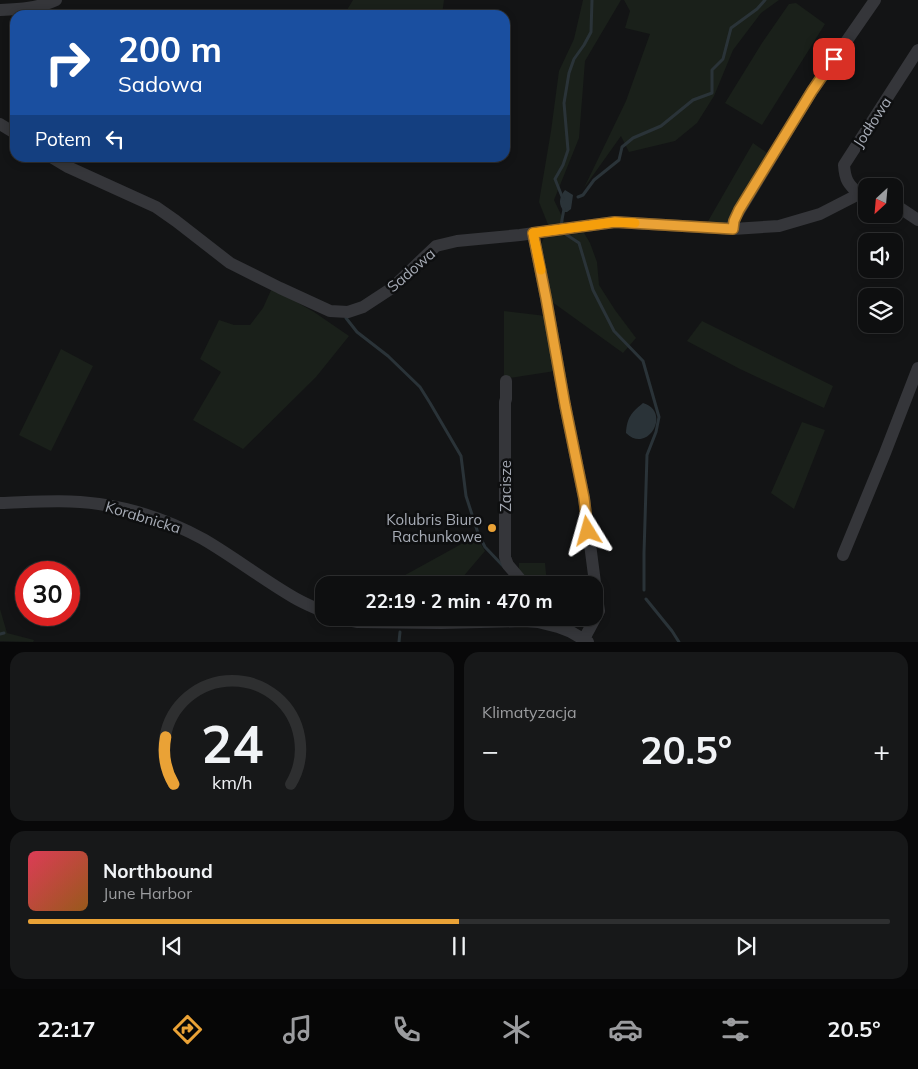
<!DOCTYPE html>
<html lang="pl">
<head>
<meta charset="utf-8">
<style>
  body { margin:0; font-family:Mulish,sans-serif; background:#171819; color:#f1f3f6; height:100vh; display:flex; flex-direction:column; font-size:19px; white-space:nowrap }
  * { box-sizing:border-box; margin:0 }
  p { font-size:16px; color:#9b9c9f }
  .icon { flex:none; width:28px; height:28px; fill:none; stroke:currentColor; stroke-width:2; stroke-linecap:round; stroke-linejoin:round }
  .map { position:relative; height:642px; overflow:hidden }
  .drawer { display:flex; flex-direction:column; gap:10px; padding:10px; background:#080809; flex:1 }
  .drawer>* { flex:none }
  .top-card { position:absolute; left:10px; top:10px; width:500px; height:152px; border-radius:15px; box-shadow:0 2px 8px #0003,0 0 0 1px #2e2f30; background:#1a4fa0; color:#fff; overflow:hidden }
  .needle { width:32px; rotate:206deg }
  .buttons { position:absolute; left:858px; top:178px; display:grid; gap:10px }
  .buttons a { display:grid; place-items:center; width:45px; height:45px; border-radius:10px; background:#0e0f10; box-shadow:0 2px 8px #0003,0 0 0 1px #2e2f30; font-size:25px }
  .speed { position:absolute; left:15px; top:561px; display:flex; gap:10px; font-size:25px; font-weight:700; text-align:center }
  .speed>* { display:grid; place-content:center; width:65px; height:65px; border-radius:50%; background:#0e0f10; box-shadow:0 2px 8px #0003,0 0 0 1px #2e2f30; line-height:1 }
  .speed .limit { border:8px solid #d22; background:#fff; color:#111 }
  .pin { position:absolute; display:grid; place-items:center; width:42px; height:42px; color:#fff; margin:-21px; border-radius:10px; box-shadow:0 2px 8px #0006 }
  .me { position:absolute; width:55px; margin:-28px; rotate:352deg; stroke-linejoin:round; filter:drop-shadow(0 0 4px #0008) }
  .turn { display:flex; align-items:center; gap:18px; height:105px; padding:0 25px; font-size:22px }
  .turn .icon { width:65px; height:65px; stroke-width:2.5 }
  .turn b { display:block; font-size:35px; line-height:42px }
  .then { display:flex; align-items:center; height:48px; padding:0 25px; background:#0003; gap:10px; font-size:19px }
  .big { font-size:38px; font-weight:700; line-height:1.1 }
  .drawer .card { flex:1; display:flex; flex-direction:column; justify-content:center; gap:8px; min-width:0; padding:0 18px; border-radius:15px; background:#171819 }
  .drawer .dial { align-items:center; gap:0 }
  .dial svg { height:130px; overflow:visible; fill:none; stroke:#2e2f30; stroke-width:7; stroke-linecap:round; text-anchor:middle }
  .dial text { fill:#f1f3f6; stroke:none }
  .song { display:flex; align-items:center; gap:15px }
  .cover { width:60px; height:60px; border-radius:8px; background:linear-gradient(135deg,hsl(350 70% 55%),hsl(30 70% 35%)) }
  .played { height:5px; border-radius:2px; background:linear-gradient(90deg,#eaa236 50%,#2e2f30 50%) }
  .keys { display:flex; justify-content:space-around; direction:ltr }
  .heat { display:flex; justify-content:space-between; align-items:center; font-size:28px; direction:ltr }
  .drawer .tiles { flex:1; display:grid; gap:10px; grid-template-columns:1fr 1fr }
  .card:last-child { grid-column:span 2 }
  .trip { position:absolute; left:315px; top:576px; width:288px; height:50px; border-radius:15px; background:#0e0f10; box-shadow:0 2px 8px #0003,0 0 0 1px #2e2f30; font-weight:700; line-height:50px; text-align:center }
  .tabs { display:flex; height:80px; justify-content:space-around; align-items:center; background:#060606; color:#9b9c9f }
  .tabs .icon { width:35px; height:35px }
  .tabs .selected { color:#eaa236 }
  .tabs b { font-size:22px; color:#f1f3f6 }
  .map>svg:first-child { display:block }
</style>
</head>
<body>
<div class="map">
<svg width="918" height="642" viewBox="0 0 918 642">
  <rect width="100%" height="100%" fill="#131415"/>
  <path fill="#1a201a" d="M 353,0 L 444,0 L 442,15 L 344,15 Z
    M 583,0 L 621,0 L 585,61 L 579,138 L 554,200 L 565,223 L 549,227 L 539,202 L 551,131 L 559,71 L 574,39 Z
    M 624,0 L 779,0 L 761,13 L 733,50 L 714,96 L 697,123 L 675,141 L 629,152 L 621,136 L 584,188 L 626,101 L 650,34 L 625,28 L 630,11 Z
    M 796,3 L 825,24 L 762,125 L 725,103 L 762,43 L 789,4 Z
    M 753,143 L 770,155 L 729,223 L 707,223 Z
    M 584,233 L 590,243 L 597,262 L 599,285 L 615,310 L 636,338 L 623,353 L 555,304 L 550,303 L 541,244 L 544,238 Z
    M 272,288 L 314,312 L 349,336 L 316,377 L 243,449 L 193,420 L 221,372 L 200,359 L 219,320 L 234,325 L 250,325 L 263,308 Z
    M 504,311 L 546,316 L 555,371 L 504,379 Z
    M 702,321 L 833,386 L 824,408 L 740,369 L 687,341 Z
    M 61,349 L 93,366 L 51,451 L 19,435 Z
    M 802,422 L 825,430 L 794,509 L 771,493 Z
    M 476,536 L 485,551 L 456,585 L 387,585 Z
    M 519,563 L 545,563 L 547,584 L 531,585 L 519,573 Z
    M 0,609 L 7,633 L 34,640 L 33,642 L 0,641 Z"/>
  <path fill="#2a3338" d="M 565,190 L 573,195 L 571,209 L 567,212 L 564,212 C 558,203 559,198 565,190 Z
    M 643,403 C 672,411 648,455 626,433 C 627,417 632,412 643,403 Z"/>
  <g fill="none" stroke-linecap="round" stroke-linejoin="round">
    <path stroke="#2a3338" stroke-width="3" d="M 578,197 L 583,195 L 594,180 L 619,160 L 622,147 L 633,138 L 661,126 L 693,100 L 712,93 L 712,70 L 723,59 L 731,28 L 757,9 L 765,0
      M 563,199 L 555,179 L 563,165 L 568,150 L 564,103 L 569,73 L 574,59 L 584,45 L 591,32 L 592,0
      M 561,225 L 564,209
      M 564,233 L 579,243 L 593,290 L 614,331 L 643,361 L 659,417 L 656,432 L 647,455 L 644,553 L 644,590
      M 346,318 L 357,332 L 388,356 L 420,387 L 430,403 L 461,456 L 466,496 L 478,533 L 485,547 L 504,567
      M 646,599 L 672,631 L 679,642
      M 0,634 L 4,633
      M 399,642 L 400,632"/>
    <path stroke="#35363a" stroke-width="12" d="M 0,10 C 19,9 39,8 56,0
      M 0,124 L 13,132
      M 53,158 L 68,167 L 156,207 L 176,221 L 230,263 L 280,288 L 330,311 L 348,312 L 363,307 L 392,288 L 436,246 L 457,241 L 520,235 L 615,222 L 733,229 L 779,226 L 820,214 L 859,194 L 866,193
      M 859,194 C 848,184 845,180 844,165 L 918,50
      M 894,204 L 918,220
      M 733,229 L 733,224 L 735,218 L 812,91 L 875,0
      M 533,233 L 546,298 L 565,405 L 584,498 L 597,598 L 599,611 L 584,639
      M 506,381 L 506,399 L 505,402 L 505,557 L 508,565 L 525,585
      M 0,503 C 33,502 66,499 99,504 C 135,509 172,522 203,539 C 234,557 262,579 293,597 C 303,603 313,607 324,612
      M 843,555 L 885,453 L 918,368
      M 338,618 L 358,622 L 441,623 L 524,621 L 538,622 L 558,627 L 571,632 L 588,642"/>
  </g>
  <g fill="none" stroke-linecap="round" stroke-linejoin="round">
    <defs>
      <path id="route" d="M 588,531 L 584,498 L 565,405 L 546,298 L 533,233 L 615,222 L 733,229 L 734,221 L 739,210 L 812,91 L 834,59"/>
    </defs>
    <use href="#route" stroke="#986923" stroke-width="12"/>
    <use href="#route" stroke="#eaa236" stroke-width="9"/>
    <path stroke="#f59e0b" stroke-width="9" d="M 541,270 L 533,233 L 615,222 L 635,223"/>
  </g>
  <circle fill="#eaa236" stroke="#0e0f10" stroke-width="2" cx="492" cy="528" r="5"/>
  <g text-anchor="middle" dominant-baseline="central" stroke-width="5" stroke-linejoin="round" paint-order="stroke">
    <g font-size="15" fill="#a6abb5" stroke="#0e0f10">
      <text transform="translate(872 122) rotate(-57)">Jodłowa</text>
      <text transform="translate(411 270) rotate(-41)">Sadowa</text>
      <text transform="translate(505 486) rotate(-90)">Zacisze</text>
      <text transform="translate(143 517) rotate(17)">Korabnicka</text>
    </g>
    <g font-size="15" fill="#a6abb5" stroke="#0e0f10" text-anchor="end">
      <text x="482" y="519">Kolubris Biuro<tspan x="482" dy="17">Rachunkowe</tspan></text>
    </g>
  </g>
</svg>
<div class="buttons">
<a><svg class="needle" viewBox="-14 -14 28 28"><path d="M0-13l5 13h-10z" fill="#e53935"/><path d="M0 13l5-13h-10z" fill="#9b9c9f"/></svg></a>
<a><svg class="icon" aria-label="sound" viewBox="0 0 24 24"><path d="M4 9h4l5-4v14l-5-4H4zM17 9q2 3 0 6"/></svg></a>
<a><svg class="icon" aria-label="layers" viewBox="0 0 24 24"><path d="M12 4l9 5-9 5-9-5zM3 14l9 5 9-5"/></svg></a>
</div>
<div class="speed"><div class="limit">30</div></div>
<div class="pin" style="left:834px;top:59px;background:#d93025"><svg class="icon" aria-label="arrive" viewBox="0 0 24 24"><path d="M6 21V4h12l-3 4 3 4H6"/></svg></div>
<svg class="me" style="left:588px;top:531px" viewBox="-20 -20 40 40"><path d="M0-17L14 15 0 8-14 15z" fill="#eaa236" stroke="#fff" stroke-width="4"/></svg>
<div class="trip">22:19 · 2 min · 470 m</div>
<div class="top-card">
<div class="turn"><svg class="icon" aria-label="right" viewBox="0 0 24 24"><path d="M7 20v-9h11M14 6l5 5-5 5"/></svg><div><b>200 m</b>Sadowa</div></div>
<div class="then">Potem<svg class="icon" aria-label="left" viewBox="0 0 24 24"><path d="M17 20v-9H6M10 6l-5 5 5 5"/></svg></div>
</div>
</div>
<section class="drawer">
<div class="tiles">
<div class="card dial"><svg viewBox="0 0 100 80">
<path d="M14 69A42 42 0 1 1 86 69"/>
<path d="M14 69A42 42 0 0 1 9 40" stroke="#eaa236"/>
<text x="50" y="56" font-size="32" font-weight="700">24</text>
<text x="50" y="72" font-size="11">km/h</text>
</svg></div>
<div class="card"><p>Klimatyzacja</p>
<div class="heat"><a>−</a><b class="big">20.5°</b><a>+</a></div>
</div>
<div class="card">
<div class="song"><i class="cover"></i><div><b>Northbound</b><p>June Harbor</p></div></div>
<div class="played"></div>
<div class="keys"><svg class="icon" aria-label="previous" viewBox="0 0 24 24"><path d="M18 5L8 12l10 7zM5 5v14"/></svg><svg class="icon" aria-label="pause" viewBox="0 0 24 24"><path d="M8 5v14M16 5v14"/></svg><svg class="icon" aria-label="next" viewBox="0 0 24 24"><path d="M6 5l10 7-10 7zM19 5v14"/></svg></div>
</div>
</div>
</section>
<nav class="tabs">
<b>22:17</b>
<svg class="icon selected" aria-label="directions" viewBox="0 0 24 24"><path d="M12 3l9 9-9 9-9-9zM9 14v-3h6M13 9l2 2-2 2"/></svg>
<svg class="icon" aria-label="music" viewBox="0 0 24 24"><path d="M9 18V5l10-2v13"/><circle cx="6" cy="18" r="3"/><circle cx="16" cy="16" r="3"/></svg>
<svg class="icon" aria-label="phone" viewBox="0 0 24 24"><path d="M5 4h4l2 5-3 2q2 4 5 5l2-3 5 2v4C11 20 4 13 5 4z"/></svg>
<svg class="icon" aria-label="climate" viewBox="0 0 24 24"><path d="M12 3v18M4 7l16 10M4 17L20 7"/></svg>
<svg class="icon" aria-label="car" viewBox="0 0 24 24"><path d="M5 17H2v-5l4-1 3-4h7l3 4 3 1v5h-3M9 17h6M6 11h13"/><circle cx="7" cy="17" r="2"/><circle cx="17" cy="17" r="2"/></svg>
<svg class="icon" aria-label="filters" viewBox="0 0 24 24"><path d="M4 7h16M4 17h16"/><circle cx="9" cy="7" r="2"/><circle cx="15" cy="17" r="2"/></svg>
<b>20.5°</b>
</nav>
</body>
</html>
